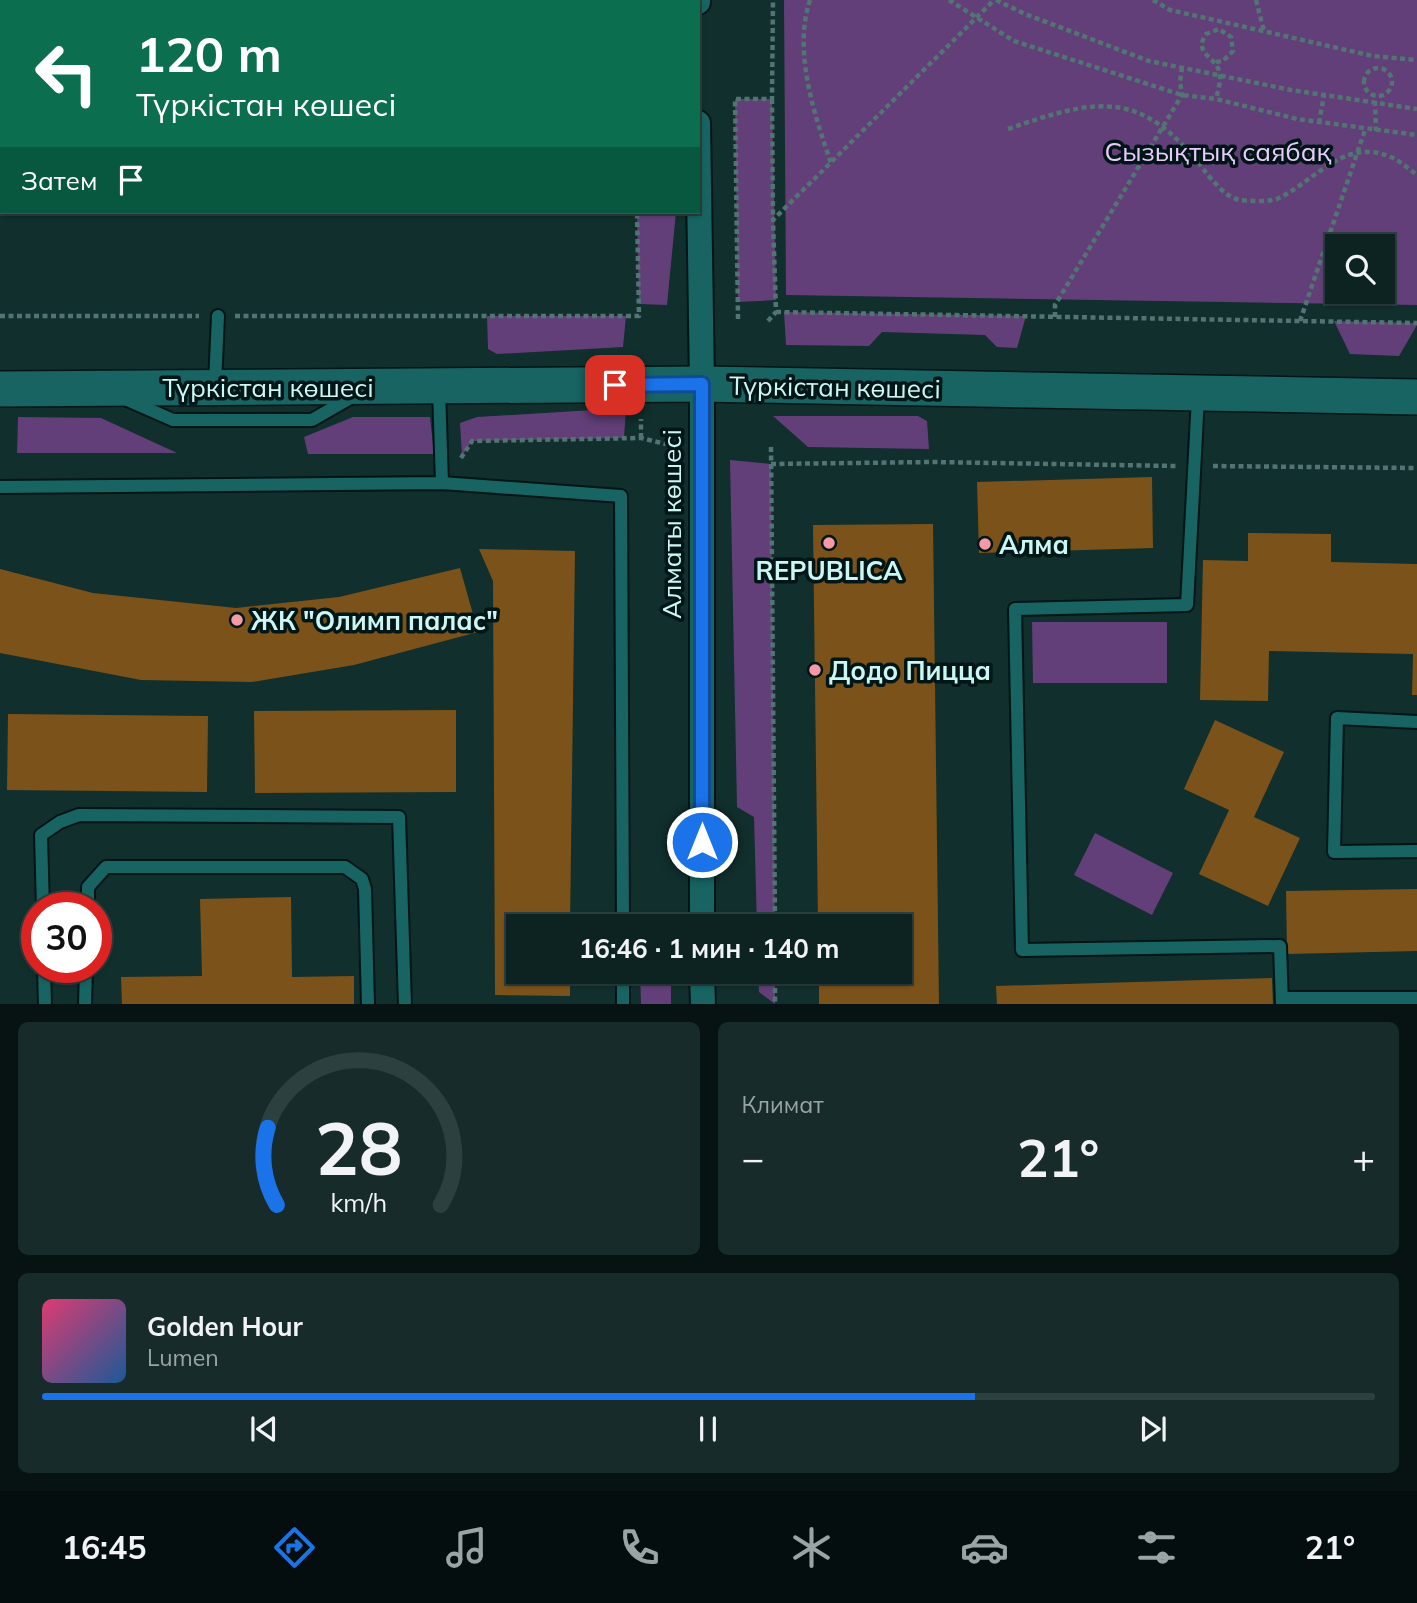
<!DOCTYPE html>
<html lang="ru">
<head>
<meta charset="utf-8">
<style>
  body { margin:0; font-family:Mulish,sans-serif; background:#162b2a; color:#f1f3f6; height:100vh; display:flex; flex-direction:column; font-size:26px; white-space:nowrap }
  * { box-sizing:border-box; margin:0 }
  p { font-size:23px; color:#9aa4a5 }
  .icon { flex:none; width:38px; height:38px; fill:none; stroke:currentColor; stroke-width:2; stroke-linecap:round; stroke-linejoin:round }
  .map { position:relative; height:1004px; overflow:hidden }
  .panel { display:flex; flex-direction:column; gap:18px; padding:18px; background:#071313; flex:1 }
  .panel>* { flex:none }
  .hud { position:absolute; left:0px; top:0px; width:700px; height:214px; box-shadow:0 2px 5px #0004,0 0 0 2px #2d4040; background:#0b6e4f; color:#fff; overflow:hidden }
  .tools { position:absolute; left:1325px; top:234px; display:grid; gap:14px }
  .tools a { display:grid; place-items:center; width:70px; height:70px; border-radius:0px; background:#0d2322; box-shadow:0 2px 5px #0004,0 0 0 2px #2d4040; font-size:35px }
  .speed { position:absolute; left:21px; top:892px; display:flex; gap:14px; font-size:35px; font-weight:700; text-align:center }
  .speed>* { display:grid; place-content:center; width:91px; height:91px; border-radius:50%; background:#0d2322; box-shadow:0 2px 5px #0004,0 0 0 2px #2d4040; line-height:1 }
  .speed .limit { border:10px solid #d22; background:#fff; color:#111 }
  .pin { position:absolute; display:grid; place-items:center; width:60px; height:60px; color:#fff; margin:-30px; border-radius:14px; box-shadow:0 4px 10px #0006 }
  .me { position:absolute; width:77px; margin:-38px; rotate:0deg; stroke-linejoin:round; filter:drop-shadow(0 0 5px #0008) }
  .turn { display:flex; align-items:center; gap:24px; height:147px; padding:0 21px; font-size:32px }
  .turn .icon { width:91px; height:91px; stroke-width:2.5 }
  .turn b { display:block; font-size:49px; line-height:60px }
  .then { display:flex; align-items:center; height:66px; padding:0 21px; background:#0003; gap:14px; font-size:26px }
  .big { font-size:52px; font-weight:700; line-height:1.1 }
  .panel .tile { flex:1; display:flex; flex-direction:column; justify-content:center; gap:10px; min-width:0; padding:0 24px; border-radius:10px; background:#162b2a }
  .panel .dial { align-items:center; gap:0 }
  .dial svg { height:182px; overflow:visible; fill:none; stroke:#2d4040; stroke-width:7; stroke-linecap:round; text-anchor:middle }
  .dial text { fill:#f1f3f6; stroke:none }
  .song { display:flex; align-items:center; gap:21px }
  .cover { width:84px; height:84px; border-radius:10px; background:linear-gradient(135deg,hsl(340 70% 55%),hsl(210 70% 35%)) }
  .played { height:7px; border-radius:4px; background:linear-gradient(90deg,#1a73e8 70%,#2d4040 70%) }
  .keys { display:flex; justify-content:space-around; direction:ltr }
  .heat { display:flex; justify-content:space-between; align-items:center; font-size:38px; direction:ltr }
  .panel .tiles { flex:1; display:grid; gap:18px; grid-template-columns:1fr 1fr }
  .tile:last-child { grid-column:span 2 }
  .trip { position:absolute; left:506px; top:914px; width:406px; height:70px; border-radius:0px; background:#0d2322; box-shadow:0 2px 5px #0004,0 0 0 2px #2d4040; font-weight:700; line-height:70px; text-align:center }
  .tab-bar { display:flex; height:112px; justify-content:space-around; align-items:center; background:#050e0e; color:#9aa4a5 }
  .tab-bar .icon { width:49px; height:49px }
  .tab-bar .current { color:#1a73e8 }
  .tab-bar b { font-size:32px; color:#f1f3f6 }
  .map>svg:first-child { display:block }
</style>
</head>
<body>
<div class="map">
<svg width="1417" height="1005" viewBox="0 0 1417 1005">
  <rect width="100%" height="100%" fill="#112f2d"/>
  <path fill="#623f78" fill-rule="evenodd" d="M 784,0 L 1417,0 L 1417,305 L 786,295 ZM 1337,247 L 1382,247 L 1382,292 L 1337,292 Z
    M 735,99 L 772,99 L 776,300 L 738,302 Z
    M 637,212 L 676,212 L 667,305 L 639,304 Z
    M 784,312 L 1026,316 L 1017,348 L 997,347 L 985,335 L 882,332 L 869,346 L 786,345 Z
    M 487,316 L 626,316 L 623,347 L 497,354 L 488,349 Z
    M 1334,321 L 1417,323 L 1417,325 L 1399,356 L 1350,354 Z
    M 626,408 L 624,438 L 472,441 L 462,456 L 460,423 L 477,417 Z
    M 773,416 L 918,416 L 927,421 L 929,449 L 808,447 Z
    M 18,417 L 101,418 L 177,453 L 17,453 Z
    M 353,417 L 430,417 L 434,454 L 308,454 L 304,437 Z
    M 730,460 L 771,464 L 775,926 L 757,926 L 754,817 L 737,807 Z
    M 1032,622 L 1167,622 L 1167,683 L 1033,683 Z
    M 1095,833 L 1173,873 L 1152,915 L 1074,875 Z
    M 640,971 L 666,971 L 671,976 L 671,1004 L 641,1004 Z
    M 758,971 L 775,971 L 775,1004 L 759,992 Z"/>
  <path fill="#7b5219" d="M 1152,477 L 1153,548 L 979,553 L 977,482 Z
    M 933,524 L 939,1005 L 819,1005 L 819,971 L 900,971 L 900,926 L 818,926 L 813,525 Z
    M 1248,533 L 1331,534 L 1331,562 L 1417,564 L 1417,695 L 1412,695 L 1413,654 L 1269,651 L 1268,701 L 1200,700 L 1203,560 L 1248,561 Z
    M 479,549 L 575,551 L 570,926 L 518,926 L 518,971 L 570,971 L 570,996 L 495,995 L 493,581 Z
    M 460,568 L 478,632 L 354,665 L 252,682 L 141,680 L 0,653 L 0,569 L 93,593 L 236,608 L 339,597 Z
    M 456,710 L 456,792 L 255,793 L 254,711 Z
    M 8,714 L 208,716 L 207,792 L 7,790 Z
    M 1215,720 L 1284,752 L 1254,817 L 1300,838 L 1268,906 L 1199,874 L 1229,810 L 1184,789 Z
    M 1417,889 L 1417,951 L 1287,954 L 1286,891 Z
    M 291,897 L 292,977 L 354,976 L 354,1005 L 122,1005 L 121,977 L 202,976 L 200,899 Z
    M 1272,978 L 1273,1005 L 997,1005 L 996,986 Z"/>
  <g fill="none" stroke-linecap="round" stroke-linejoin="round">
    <defs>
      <path id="service" d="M 215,384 L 218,316
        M 439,389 L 442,483
        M 1198,397 L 1187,605 L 1015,609 L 1022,950 L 1280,946 L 1282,1005
        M 125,399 L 173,420 L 312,420 L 352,397
        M 0,487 L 442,483 L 621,496 L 623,926
        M 1417,722 L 1337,718 L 1334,852 L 1417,851
        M 43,908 L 41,835 L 60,822 L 79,815 L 399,817 L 405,1005
        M 88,908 L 88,887 L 106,867 L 345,867 L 362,879 L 365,889 L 368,1005
        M 44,968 L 45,1005
        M 623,971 L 623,1005
        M 1282,998 L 1417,998
        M 85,1005 L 86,968"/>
      <path id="minor" d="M 698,0 L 698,2
        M 698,123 L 702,384 L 702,926
        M 702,971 L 703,1005"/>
      <path id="secondary" d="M 0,389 L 702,384 L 1417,397"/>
    </defs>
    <use href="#service" stroke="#001616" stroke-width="16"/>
    <use href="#minor" stroke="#001616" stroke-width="28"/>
    <use href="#secondary" stroke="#001616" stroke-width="38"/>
    <path stroke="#527472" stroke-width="4.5" stroke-dasharray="5 3.5" stroke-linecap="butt" d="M 635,0 L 635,2
      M 810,0 C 793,51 814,114 831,163
      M 949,0 L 1014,41 L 1182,95 L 1216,99 L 1297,119 L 1417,135
      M 996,0 L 1025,14 L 1149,61 L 1291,90 L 1417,109
      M 1153,0 L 1170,10 L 1373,56 L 1417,60
      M 1256,0 L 1264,31
      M 1216,62 L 1223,61 L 1233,51 L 1231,37 L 1219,29 L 1206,34 C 1193,54 1215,56 1219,71 C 1222,79 1218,90 1216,99
      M1364 82a14 14 0 1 1 28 0a14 14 0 1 1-28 0Z
      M 772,99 L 773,220
      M 1375,101 L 1376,131
      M 1319,123 L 1324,95
      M 1008,129 C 1097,98 1141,88 1204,170 C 1212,180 1226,198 1240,200 C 1249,201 1268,202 1277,199 C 1316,181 1343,137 1391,157 C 1400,161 1409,169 1417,175
      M 776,312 L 1417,323
      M 0,316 L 199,316
      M 235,316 L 639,316 L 637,212
      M 1055,317 L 1055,305 L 1182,95 L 1180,82 L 1182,68
      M 738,319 L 735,99 L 772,99 L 773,0
      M 768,321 L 776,312 L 773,220 L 994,0
      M 1300,321 L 1365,130
      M 641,438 L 641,419
      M 771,447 L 775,926
      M 461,458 L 472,441 L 641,438 L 670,445
      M 771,464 L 933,462 L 1176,466
      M 1213,466 L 1417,468
      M 775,971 L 775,1005"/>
    <use href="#service" stroke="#176462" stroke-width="12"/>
    <use href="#minor" stroke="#176462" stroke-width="24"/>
    <use href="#secondary" stroke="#176462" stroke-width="35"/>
  </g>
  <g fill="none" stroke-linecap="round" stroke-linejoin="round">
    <defs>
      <path id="route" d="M 615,385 L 702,384 L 702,842"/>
    </defs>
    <use href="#route" stroke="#114b97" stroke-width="18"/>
    <use href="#route" stroke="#1a73e8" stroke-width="12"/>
  </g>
  <g fill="#f49aa6" stroke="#001616" stroke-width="2.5">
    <circle cx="829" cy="543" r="7"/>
    <circle cx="985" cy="544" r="7"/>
    <circle cx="237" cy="620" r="7"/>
    <circle cx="815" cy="670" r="7"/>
  </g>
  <g text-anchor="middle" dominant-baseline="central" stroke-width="7" stroke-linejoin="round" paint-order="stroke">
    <g font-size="26" fill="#e7cbfa" stroke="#001616">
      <text x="1218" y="151">Сызықтық саябақ</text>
    </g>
    <g font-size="26" fill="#caf6f3" stroke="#001616">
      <text x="268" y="387">Түркістан көшесі</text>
      <text transform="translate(835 387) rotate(1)">Түркістан көшесі</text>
      <text transform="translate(671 524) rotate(-90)">Алматы көшесі</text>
    </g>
    <g font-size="26" font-weight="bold" fill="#caf6f3" stroke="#001616" text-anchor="start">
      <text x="999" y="544">Алма</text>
      <text x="829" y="570" text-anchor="middle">REPUBLICA</text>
      <text x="251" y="620">ЖК "Олимп палас"</text>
      <text x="829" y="670">Додо Пицца</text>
    </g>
  </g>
</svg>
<div class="tools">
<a><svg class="icon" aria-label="search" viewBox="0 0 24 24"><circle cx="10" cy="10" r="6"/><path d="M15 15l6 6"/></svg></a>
</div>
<div class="speed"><div class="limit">30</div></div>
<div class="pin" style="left:615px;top:385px;background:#d93025"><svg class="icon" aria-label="arrive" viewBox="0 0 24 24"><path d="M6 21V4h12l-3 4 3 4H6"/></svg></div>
<svg class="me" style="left:702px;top:842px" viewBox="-20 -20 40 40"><circle r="17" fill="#1a73e8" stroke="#fff" stroke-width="3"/><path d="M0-11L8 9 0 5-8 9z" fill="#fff"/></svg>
<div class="trip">16:46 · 1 мин · 140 m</div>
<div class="hud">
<div class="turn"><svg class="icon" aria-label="left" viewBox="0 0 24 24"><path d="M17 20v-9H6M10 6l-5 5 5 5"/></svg><div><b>120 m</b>Түркістан көшесі</div></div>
<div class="then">Затем<svg class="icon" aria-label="arrive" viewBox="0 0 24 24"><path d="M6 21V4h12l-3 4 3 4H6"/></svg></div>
</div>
</div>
<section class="panel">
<div class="tiles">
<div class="tile dial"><svg viewBox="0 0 100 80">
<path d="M14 69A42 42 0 1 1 86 69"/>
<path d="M14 69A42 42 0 0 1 10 35" stroke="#1a73e8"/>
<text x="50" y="56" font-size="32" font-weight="700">28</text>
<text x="50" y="72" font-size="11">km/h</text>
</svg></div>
<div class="tile"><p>Климат</p>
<div class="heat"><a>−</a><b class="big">21°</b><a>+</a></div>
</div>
<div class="tile">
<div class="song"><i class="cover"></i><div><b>Golden Hour</b><p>Lumen</p></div></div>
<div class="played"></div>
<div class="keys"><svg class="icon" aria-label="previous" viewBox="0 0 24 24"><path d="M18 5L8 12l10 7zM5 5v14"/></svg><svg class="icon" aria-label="pause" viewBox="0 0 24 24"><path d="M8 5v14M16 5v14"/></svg><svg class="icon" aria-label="next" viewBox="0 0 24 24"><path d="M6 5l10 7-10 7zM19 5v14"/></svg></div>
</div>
</div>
</section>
<nav class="tab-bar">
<b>16:45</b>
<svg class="icon current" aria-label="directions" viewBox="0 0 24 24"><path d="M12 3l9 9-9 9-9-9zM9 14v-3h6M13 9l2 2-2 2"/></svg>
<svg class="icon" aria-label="music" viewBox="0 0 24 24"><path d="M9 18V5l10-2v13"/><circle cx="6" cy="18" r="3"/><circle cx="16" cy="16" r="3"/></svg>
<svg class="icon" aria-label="phone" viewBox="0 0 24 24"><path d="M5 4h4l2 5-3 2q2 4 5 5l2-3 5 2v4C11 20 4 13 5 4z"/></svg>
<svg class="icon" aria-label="climate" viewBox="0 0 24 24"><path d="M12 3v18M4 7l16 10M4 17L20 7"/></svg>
<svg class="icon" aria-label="car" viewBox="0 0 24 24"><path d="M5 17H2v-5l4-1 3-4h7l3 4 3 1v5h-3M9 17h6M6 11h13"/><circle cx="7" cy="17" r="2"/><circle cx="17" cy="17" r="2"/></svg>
<svg class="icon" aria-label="filters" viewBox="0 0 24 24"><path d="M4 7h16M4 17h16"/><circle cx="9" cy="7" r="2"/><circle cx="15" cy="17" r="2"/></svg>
<b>21°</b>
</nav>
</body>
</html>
